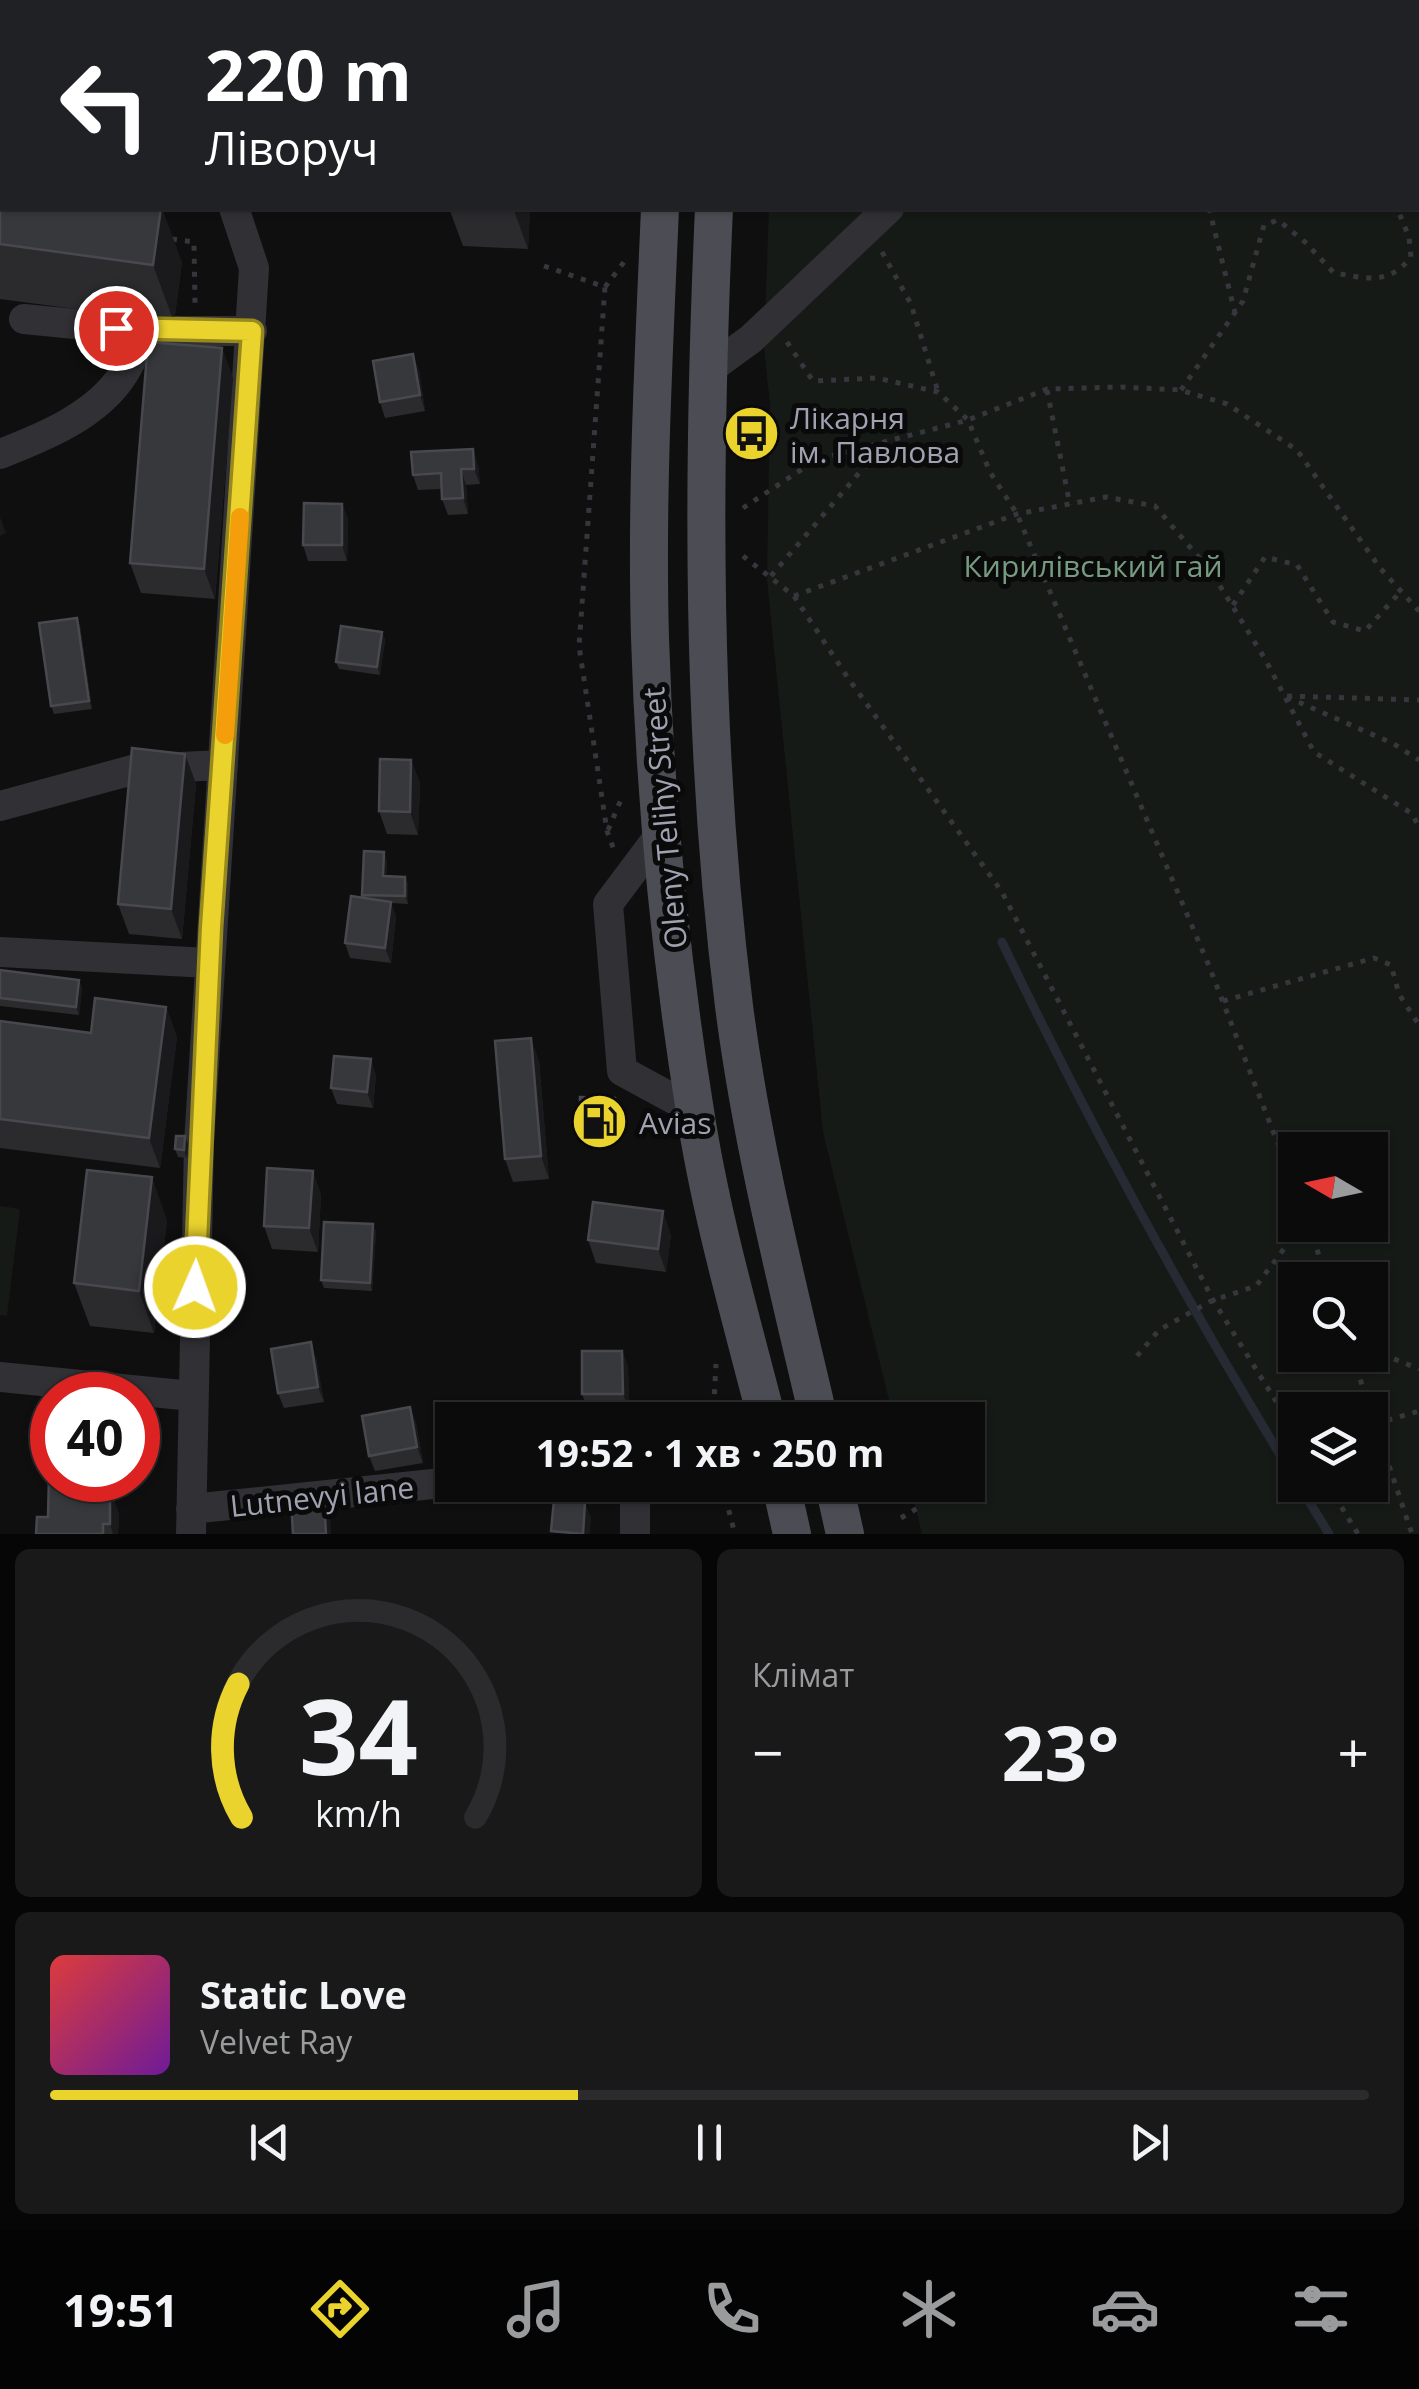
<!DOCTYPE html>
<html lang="uk">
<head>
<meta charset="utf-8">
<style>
  body { margin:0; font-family:"Open Sans",sans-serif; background:#19191a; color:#f1f3f6; height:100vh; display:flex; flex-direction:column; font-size:38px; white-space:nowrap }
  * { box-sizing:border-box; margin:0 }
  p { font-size:32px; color:#9a9b9d }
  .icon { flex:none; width:55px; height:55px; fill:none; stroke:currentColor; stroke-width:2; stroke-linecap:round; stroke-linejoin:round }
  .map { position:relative; height:1534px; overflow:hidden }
  .side { display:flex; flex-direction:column; gap:15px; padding:15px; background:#060607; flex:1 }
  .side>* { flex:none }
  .top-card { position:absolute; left:0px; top:0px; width:1420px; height:210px; box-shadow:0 2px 8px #0004,0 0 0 2px #2b2b2d; background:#202124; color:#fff; overflow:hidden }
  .needle { width:65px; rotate:279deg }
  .controls { position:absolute; left:1278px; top:1132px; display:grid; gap:20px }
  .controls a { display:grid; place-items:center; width:110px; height:110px; border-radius:0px; background:#0b0b0c; box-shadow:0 2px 8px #0004,0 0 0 2px #2b2b2d; font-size:50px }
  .speed { position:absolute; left:30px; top:1372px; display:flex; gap:20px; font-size:50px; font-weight:700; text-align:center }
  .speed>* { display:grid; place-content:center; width:130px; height:130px; border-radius:50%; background:#0b0b0c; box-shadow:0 2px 8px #0004,0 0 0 2px #2b2b2d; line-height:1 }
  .speed .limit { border:15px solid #d22; background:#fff; color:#111 }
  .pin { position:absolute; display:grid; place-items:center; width:85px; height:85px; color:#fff; margin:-42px; border:5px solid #fff; border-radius:50%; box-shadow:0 2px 10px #0007 }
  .me { position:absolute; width:110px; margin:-55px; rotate:2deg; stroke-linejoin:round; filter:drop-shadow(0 0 8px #0008) }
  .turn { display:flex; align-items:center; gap:35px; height:210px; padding:0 40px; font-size:45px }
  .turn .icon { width:130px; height:130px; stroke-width:2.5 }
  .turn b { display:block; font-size:70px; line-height:85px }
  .big { font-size:75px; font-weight:700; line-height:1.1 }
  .side .tile { flex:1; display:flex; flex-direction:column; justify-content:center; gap:15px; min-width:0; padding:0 35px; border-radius:15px; background:#19191a }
  .side .dial { align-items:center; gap:0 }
  .dial svg { height:260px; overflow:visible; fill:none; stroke:#2b2b2d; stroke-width:7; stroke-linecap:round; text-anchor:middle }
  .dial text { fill:#f1f3f6; stroke:none }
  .song { display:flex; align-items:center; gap:30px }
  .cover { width:120px; height:120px; border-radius:15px; background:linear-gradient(135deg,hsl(0 70% 55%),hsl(280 70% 35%)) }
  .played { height:10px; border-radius:5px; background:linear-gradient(90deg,#ead32c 40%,#2b2b2d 40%) }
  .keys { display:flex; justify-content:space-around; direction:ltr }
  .heat { display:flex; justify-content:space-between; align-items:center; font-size:55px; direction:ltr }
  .side .tiles { flex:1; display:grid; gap:15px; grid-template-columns:1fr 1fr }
  .tile:last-child { grid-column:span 2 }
  .trip { position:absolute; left:435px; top:1402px; width:550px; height:100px; border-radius:0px; background:#0b0b0c; box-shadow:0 2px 8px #0004,0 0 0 2px #2b2b2d; font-weight:700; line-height:100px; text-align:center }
  .dock { display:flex; height:160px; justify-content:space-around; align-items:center; background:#040405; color:#9a9b9d }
  .dock .icon { width:70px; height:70px }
  .dock .selected { color:#ead32c }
  .dock b { font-size:45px; color:#f1f3f6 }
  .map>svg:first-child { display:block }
</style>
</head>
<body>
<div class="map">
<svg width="1419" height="1534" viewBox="0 0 1419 1534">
  <rect width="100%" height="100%" fill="#0f0f10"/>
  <path fill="#151a17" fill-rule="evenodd" d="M 776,0 L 1419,0 L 1419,1534 L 922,1534 L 910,1485 L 968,1485 L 968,1420 L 894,1420 L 823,1132 L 767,580 L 770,405 L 764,348 L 769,208 L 1418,208 L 1418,2 ZM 1295,1150 L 1370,1150 L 1370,1225 L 1295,1225 ZM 1295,1280 L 1370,1280 L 1370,1355 L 1295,1355 ZM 1295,1410 L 1370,1410 L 1370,1485 L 1295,1485 Z
    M 0,1206 L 20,1209 L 7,1316 L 0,1315 Z"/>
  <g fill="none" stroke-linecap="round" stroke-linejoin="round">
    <path stroke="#262a33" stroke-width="9" d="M 1002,942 C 1090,1126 1188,1305 1295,1479
      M 1299,1485 L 1329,1534"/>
    <path stroke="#36363c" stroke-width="5" stroke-dasharray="5 8" stroke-linecap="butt" d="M 575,2 L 576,0
      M 1211,2 L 1212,0
      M 1209,208 L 1235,313
      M 172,239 L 194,242 L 195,304
      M 882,252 L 911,304 L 938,392
      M 544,266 L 605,287 L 579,646 L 607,831 L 614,850
      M 605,287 L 624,262
      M 787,342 L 813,381 L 877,378 L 938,392 L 968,420 L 990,472 L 1017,514 L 1209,966 L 1295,1188
      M 1047,390 L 1070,505
      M 1181,390 L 1243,301 L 1264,225 L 1278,220 L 1305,242 L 1334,273 C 1367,278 1388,286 1411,257 L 1409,237 L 1397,208
      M 743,508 L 816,460 L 968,420 L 1047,389 L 1121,387 L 1180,390 L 1227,404 L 1297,450 L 1380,568 L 1419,611
      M 743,556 L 794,596 L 848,678 L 1002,892 L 1213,1300 L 1295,1432
      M 771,576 L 884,444
      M 794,596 L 1017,514 L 1106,497 L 1155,506 L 1212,573 L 1265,659 L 1314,752 L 1411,813 L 1419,826
      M 1233,605 L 1265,557 L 1297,565 L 1333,622 L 1365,631 L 1401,591
      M 1287,696 L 1419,700
      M 1287,697 L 1394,744 L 1419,760
      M 608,830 L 623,795
      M 1223,1001 L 1374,958 L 1391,965 L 1399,994 L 1419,1025
      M 1309,1225 L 1327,1280
      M 1370,1349 L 1419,1369
      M 1352,1355 L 1412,1534
      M 1137,1356 L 1159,1330 L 1211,1301 L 1256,1286 L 1302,1225
      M 713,1420 L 716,1364
      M 715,1420 L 733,1415
      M 859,1420 L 904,1411 L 906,1420
      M 1375,1424 L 1419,1411
      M 722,1485 L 735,1534
      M 1328,1485 L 1358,1534
      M 901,1518 L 921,1506 L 918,1485"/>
    <path stroke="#303035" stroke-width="30" d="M 126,0 L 128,2
      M 313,2 L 313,0
      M 1114,2 L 1116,0
      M 1418,21 L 1419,7
      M 1418,174 L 1419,179
      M 24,319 L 146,331 L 252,331
      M 707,371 L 751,339 L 889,208
      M 0,454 C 44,437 98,415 124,373 C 132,360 139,345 146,331
      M 0,806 L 136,769 L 223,765
      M 662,832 L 608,904 L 622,1071 L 694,1110
      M 0,952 L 209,963
      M 0,1377 L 192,1396
      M 191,1509 L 452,1482
      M 191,1534 L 199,1143 L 254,268 L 234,208
      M 635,1534 L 635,1485"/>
    <path stroke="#4c4c54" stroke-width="38" d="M 670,2 L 670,0
      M 723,2 L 723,0
      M 660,208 C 654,351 646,495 650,638 C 655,795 670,956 695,1111 C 711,1216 741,1318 767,1420
      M 714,208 C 702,473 701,742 734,1006 C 752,1146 787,1283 819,1420
      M 781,1485 L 792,1534
      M 834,1485 L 845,1534"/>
  </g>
  <path fill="#2b2b2e" d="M 0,0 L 68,0 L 68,2 L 2,2 L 2,76 L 0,76 Z
    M 0,183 L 182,262 L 174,322 L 0,299 Z
    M 449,208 L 530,208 L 528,249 L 463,246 Z
    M 222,348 L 233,378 L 215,599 L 141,593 L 130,563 Z
    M 419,370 L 425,411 L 385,418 L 380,402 Z
    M 478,464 L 480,484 L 466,485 L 468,514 L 448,515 L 442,499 L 442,489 L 418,490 L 413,475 Z
    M 342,504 L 348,519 L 347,561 L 308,561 L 303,545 Z
    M 77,618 L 80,626 L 92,709 L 54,714 L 51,706 Z
    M 382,632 L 385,640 L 380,675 L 339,669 L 336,662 Z
    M 185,754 L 196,784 L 182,939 L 129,934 L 118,904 Z
    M 411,760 L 420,783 L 418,835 L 387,834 L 379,811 Z
    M 387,860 L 386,876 L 405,877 L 408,884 L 408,904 L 391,903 L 396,917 L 391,963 L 350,958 L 345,943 L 363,898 L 362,895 Z
    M 0,970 L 79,980 L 82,988 L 79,1015 L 0,1006 Z
    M 166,1007 L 177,1037 L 160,1168 L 0,1148 L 0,1021 L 91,1033 Z
    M 539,1061 L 549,1179 L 513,1182 L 505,1159 Z
    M 376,1075 L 373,1108 L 337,1104 L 331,1088 Z
    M 618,1106 L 617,1138 L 582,1138 L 579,1130 Z
    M 188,1144 L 187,1158 L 178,1157 L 175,1149 Z
    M 321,1194 L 318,1252 L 272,1249 L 264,1226 Z
    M 167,1220 L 154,1333 L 90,1326 L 74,1283 Z
    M 373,1224 L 376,1232 L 372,1291 L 324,1288 L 321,1280 Z
    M 671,1235 L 666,1272 L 596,1263 L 588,1240 Z
    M 622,1351 L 628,1366 L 629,1409 L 588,1410 L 582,1394 Z
    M 316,1358 L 324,1402 L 284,1408 L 278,1393 Z
    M 410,1407 L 416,1423 L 423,1463 L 375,1471 L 369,1456 Z
    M 81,1480 L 85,1490 L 110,1490 L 119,1514 L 118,1534 L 36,1534 L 48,1517 Z"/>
  <path fill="#1a1a1c" d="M 50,0 L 68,0 L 68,2 L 50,2 Z
    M 224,0 L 265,0 L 262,2 L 225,2 Z
    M 516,0 L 539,0 L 539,2 L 516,2 Z
    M 161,208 L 162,208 L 182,262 L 174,322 L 153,265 Z
    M 513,208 L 530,208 L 528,249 Z
    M 222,348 L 233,378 L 215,599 L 204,569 Z
    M 413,354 L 419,370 L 425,411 L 420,395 Z
    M 473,449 L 478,464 L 480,484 L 474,469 Z
    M 461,469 L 466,485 L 468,514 L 463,498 Z
    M 342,504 L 348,519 L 347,561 L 342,545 Z
    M 0,517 L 6,533 L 0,536 Z
    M 77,618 L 80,626 L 92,709 L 89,701 Z
    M 382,632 L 385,640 L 380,675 L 377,667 Z
    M 185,754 L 196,784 L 182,939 L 171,909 Z
    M 411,760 L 420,783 L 418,835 L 410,812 Z
    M 384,852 L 387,860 L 386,884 L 383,876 Z
    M 405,877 L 408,884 L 408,904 L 405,896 Z
    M 391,902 L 396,917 L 391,963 L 385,948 Z
    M 79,980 L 82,988 L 79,1015 L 76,1007 Z
    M 166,1007 L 177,1037 L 160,1168 L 149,1138 Z
    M 531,1038 L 539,1061 L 549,1179 L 541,1156 Z
    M 371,1059 L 376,1075 L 373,1108 L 367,1092 Z
    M 615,1098 L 618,1106 L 617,1138 L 614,1131 Z
    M 185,1136 L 188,1144 L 187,1158 L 184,1150 Z
    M 313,1171 L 321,1194 L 318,1252 L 309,1228 Z
    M 152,1177 L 167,1220 L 154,1333 L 139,1291 Z
    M 663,1211 L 671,1235 L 666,1272 L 658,1249 Z
    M 373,1224 L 376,1232 L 372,1291 L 370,1283 Z
    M 311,1342 L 316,1358 L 324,1402 L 318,1387 Z
    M 622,1351 L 628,1366 L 629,1409 L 623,1394 Z
    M 410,1407 L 416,1423 L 423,1463 L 417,1447 Z
    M 110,1490 L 119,1514 L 118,1534 L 113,1534 L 110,1524 Z
    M 324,1497 L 330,1513 L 331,1534 L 326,1534 Z
    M 585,1502 L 591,1518 L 590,1534 L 583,1534 Z"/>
  <path fill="#37383c" stroke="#48484e" stroke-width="2.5" d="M 0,0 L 50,0 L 50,2 L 2,2 L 2,21 L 0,21 Z
    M 450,0 L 516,0 L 516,2 L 450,2 Z
    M 0,183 L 2,183 L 2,208 L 161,208 L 153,265 L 0,244 Z
    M 148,342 L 222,348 L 204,569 L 130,563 Z
    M 413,354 L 420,395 L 380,402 L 373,361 Z
    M 473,449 L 474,469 L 461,469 L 463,498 L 442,499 L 441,473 L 413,475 L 411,452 Z
    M 304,503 L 342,504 L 342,545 L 303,545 Z
    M 77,618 L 89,701 L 51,706 L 39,623 Z
    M 341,626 L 382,632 L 377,667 L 336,662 Z
    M 132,748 L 185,754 L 171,909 L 118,904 Z
    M 380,759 L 411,760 L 410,812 L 379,811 Z
    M 364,851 L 384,852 L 383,876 L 405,877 L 405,896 L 362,895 Z
    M 351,896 L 391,902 L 385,948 L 345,943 Z
    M 0,970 L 79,980 L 76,1007 L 0,998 Z
    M 95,998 L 166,1007 L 149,1138 L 0,1119 L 0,1021 L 91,1033 Z
    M 531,1038 L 541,1156 L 505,1159 L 495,1041 Z
    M 334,1056 L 371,1059 L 367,1092 L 331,1088 Z
    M 580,1097 L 615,1098 L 614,1131 L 579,1130 Z
    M 176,1136 L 185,1136 L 184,1150 L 175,1149 Z
    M 267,1168 L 313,1171 L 309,1228 L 264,1226 Z
    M 87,1170 L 152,1177 L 139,1291 L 74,1283 Z
    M 593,1202 L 663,1211 L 658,1249 L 588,1240 Z
    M 324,1222 L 373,1224 L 370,1283 L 321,1280 Z
    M 311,1342 L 318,1387 L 278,1393 L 271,1349 Z
    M 582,1351 L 622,1351 L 623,1394 L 582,1394 Z
    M 410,1407 L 417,1447 L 369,1456 L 362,1416 Z
    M 49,1474 L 52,1474 L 52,1480 L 79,1480 L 78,1490 L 110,1490 L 110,1524 L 103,1524 L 103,1534 L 36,1534 L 37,1517 L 48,1517 Z
    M 324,1497 L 326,1534 L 293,1534 L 291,1500 Z
    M 554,1500 L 585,1502 L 583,1534 L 551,1531 Z"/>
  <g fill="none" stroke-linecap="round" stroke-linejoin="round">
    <defs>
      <path id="route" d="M 116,328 L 252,331 L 211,927 L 195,1287"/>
    </defs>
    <use href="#route" stroke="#98891d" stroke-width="25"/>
    <use href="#route" stroke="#ead32c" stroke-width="18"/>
    <path stroke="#f59e0b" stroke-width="18" d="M 225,735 L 240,517"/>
  </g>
  <defs>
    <symbol id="bus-disc" viewBox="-11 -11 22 22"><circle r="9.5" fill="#ead32c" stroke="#0a0a0b"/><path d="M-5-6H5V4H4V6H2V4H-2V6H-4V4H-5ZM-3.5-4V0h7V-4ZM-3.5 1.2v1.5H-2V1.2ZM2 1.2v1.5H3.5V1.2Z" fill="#111"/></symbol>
    <symbol id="fuel-disc" viewBox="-11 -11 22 22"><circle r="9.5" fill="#ead32c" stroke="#0a0a0b"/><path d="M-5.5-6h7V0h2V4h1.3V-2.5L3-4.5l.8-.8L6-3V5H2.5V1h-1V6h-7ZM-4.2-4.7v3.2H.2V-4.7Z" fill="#111"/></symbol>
  </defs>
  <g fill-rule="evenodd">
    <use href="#bus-disc" x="720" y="402" width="63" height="63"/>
    <use href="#fuel-disc" x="568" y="1090" width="63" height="63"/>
  </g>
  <g text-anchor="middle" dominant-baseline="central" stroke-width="10" stroke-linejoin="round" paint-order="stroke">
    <g font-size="30" fill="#a0a2b1" stroke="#0a0a0b" text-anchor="start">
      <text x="790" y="417">Лікарня<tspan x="790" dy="34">ім. Павлова</tspan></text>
      <text x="639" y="1122">Avias</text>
    </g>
    <g font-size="30" fill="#779b81" stroke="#0a0a0b">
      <text x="1093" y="565">Кирилівський гай</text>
    </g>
    <g font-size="30" fill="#a0a2b1" stroke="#0a0a0b">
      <text transform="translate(664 818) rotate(-95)">Oleny Telihy Street</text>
      <text transform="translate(322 1496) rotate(-6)">Lutnevyi lane</text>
    </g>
  </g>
</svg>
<div class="controls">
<a><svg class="needle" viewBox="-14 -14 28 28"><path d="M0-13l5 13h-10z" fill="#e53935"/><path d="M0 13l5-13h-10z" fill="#9a9b9d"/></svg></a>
<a><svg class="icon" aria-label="search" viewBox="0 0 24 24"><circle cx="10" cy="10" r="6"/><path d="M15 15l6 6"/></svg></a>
<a><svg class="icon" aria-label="layers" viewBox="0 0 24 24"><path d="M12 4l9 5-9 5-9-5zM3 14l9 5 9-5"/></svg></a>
</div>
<div class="speed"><div class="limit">40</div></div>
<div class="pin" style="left:116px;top:328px;background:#d93025"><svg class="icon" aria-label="arrive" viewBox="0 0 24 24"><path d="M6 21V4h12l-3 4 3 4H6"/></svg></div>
<svg class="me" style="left:195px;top:1287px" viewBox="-20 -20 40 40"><circle r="17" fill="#ead32c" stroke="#fff" stroke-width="3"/><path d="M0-11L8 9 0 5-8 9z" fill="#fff"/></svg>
<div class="trip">19:52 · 1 хв · 250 m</div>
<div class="top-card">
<div class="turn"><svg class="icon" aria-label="left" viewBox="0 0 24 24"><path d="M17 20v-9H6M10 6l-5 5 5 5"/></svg><div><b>220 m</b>Ліворуч</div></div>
</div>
</div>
<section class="side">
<div class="tiles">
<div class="tile dial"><svg viewBox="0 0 100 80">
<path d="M14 69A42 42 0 1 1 86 69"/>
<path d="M14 69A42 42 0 0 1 13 28" stroke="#ead32c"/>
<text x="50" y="56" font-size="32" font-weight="700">34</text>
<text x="50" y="72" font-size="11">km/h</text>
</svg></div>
<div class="tile"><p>Клімат</p>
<div class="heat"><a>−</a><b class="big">23°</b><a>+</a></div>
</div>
<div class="tile">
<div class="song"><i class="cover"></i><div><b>Static Love</b><p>Velvet Ray</p></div></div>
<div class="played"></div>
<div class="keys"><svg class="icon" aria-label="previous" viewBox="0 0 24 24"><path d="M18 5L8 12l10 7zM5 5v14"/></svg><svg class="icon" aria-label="pause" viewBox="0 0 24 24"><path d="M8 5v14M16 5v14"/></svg><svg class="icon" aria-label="next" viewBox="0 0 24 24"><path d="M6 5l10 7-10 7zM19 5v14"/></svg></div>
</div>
</div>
</section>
<nav class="dock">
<b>19:51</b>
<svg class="icon selected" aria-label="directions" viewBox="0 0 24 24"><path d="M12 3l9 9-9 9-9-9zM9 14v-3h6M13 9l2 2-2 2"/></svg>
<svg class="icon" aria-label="music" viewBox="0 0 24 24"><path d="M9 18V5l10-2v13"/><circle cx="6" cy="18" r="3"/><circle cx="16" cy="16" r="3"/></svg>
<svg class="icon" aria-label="phone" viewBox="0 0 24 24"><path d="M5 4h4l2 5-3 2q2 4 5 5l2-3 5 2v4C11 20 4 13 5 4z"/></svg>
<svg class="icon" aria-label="climate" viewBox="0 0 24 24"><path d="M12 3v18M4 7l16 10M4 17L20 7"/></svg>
<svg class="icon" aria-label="car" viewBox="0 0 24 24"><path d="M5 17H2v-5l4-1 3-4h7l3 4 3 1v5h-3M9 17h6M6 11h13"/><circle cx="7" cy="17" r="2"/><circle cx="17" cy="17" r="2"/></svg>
<svg class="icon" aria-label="filters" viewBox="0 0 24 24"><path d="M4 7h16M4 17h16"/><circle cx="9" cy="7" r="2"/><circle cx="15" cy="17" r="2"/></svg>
</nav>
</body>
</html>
